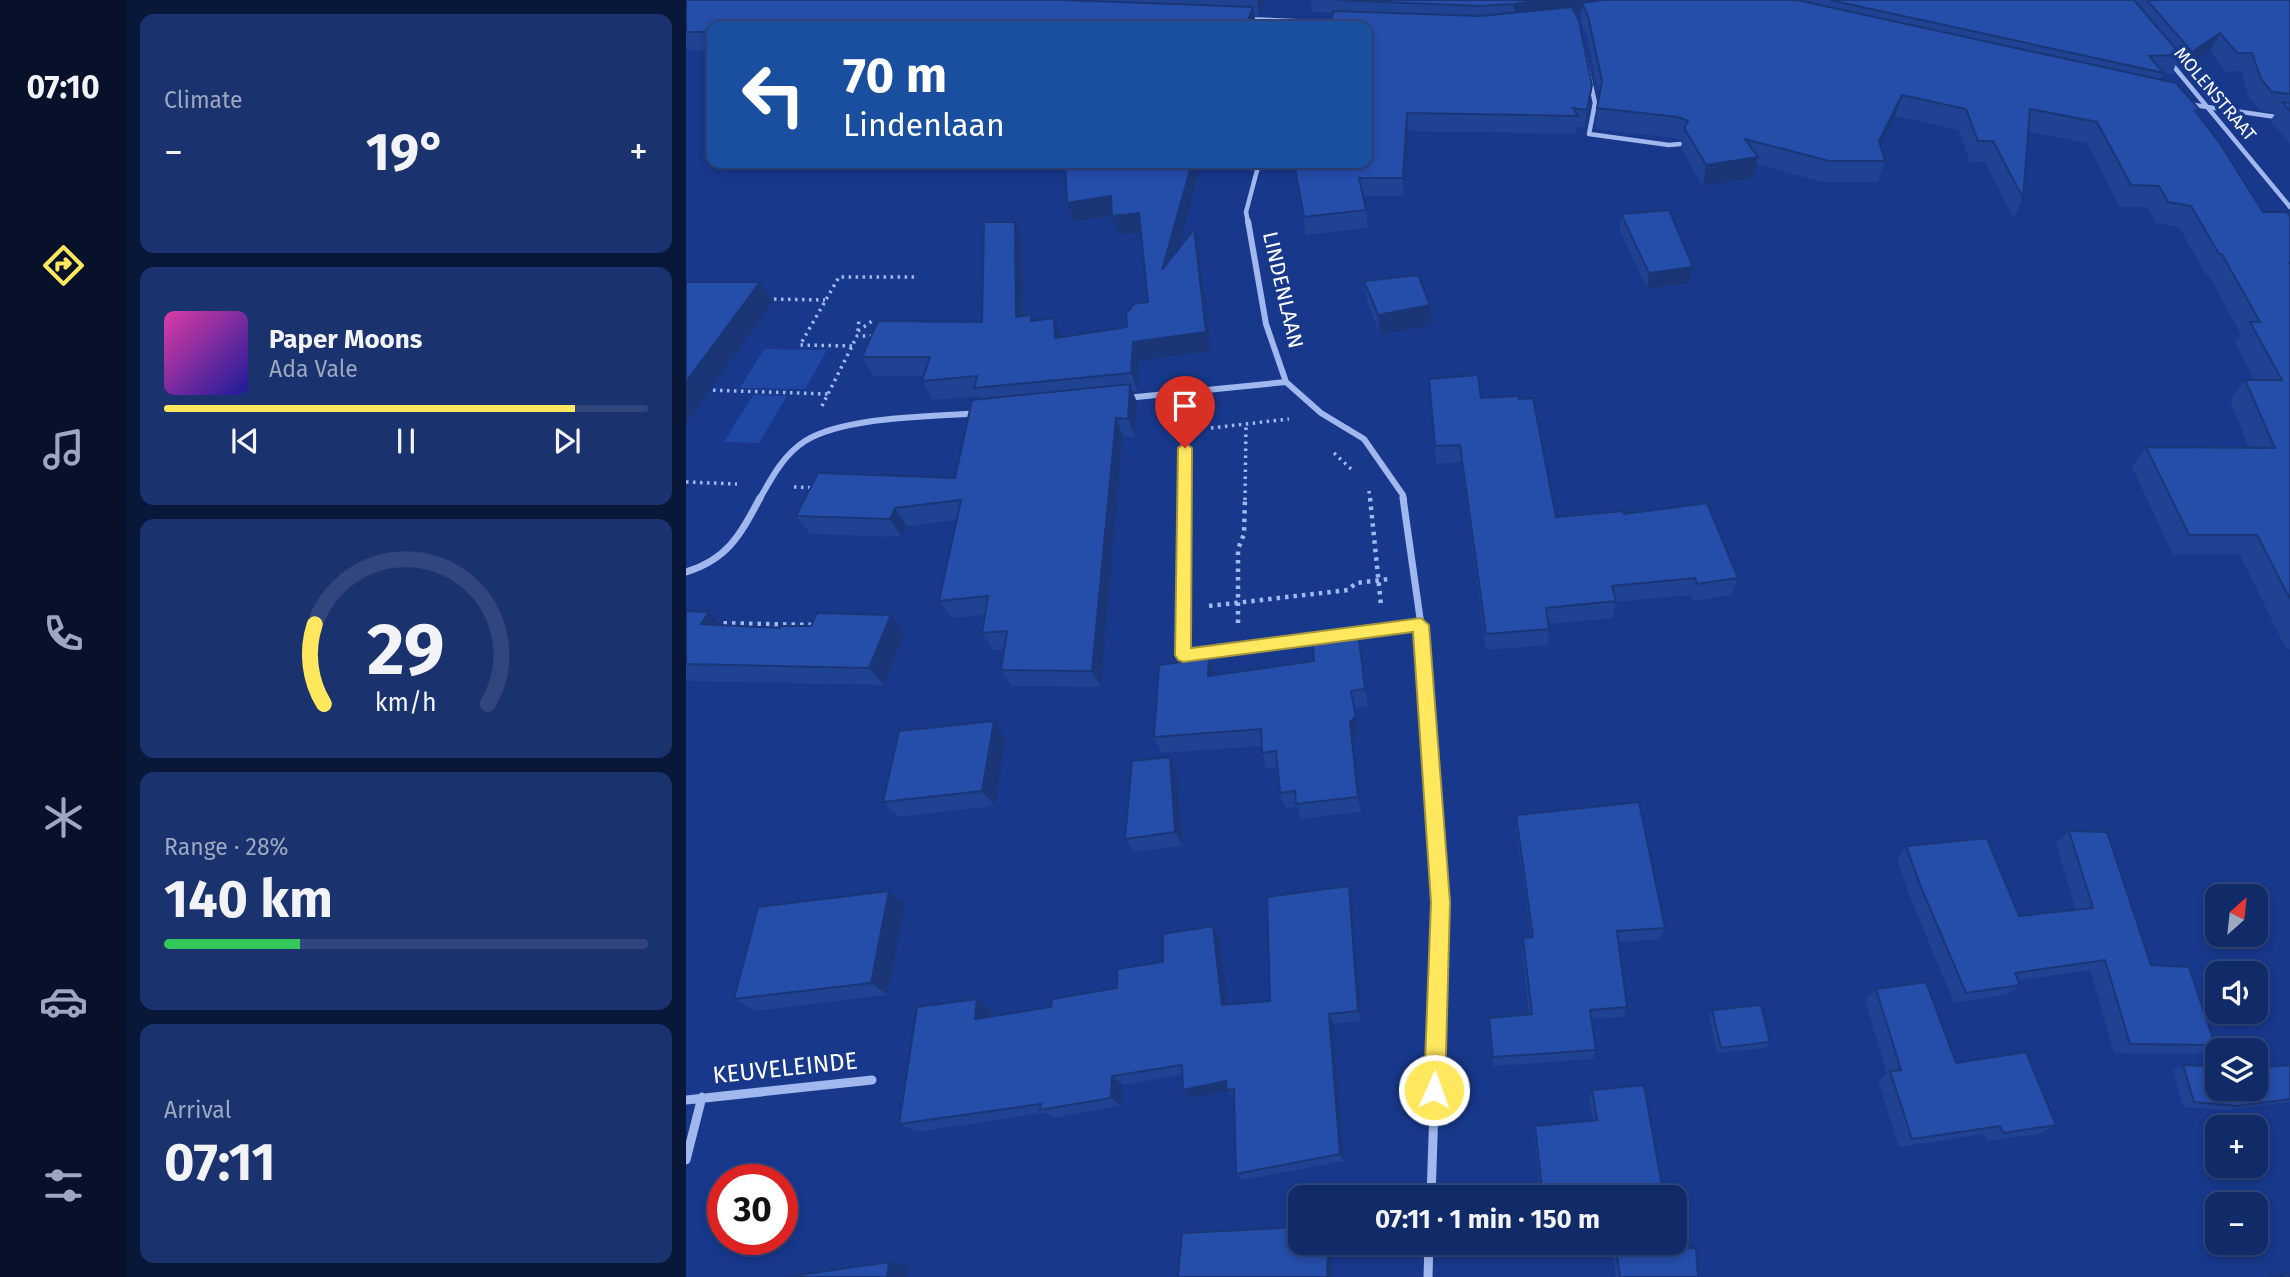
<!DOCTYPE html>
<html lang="en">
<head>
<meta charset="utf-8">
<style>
  body { margin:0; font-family:"Fira Sans",sans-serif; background:#1a326e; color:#f1f3f6; height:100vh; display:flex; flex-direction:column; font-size:26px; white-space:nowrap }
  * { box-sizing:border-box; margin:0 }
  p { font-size:23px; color:#9ca7c0 }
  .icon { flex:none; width:38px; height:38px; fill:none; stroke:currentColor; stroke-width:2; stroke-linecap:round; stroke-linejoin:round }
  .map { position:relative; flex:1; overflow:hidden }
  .panel { display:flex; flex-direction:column; gap:14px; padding:14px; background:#091739; width:560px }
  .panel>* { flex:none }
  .guide { position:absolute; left:21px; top:21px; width:665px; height:147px; border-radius:14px; box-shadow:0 4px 10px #0003,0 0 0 2px #30467c; background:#1a4fa0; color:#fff; overflow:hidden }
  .needle { width:46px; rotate:27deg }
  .tools { position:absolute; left:1519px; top:884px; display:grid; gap:14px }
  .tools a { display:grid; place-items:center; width:63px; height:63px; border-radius:14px; background:#112a68; box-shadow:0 4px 10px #0003,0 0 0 2px #30467c; font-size:35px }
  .speed { position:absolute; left:21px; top:1164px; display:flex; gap:14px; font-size:35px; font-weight:700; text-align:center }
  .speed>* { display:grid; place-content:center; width:91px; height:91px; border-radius:50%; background:#112a68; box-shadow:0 4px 10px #0003,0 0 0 2px #30467c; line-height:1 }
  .speed .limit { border:10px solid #d22; background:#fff; color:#111 }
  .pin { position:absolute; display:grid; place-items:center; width:60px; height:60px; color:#fff; margin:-72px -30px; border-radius:50% 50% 50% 0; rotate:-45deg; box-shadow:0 0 7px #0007 }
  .pin .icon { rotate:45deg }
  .me { position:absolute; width:77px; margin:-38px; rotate:2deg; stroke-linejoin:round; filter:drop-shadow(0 0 5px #0008) }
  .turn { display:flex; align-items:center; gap:24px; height:147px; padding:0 21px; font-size:32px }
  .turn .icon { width:91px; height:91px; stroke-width:2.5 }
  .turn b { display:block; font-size:49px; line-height:60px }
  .big { font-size:52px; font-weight:700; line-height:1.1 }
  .panel .widget { flex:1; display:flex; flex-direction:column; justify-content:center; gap:10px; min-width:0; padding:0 24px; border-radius:14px; background:#1a326e }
  .panel .dial { align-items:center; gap:0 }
  .dial svg { height:182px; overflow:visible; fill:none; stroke:#30467c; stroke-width:7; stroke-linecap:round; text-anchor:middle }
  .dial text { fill:#f1f3f6; stroke:none }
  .song { display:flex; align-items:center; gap:21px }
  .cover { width:84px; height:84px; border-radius:10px; background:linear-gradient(135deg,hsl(320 70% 55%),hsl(240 70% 35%)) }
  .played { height:7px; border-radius:4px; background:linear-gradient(90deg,#ffe85e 85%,#30467c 85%) }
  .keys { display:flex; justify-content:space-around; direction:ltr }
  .heat { display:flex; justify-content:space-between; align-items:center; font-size:38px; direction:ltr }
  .charge { height:10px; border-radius:5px; background:linear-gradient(90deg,#34c759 28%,#30467c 0) }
  .trip { position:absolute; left:602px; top:1185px; width:399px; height:70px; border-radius:14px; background:#112a68; box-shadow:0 4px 10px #0003,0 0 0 2px #30467c; font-weight:700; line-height:70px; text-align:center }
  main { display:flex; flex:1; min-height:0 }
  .tab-bar { display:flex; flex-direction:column; width:126px; justify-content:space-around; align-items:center; background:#07112a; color:#9ca7c0 }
  .tab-bar .icon { width:49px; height:49px }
  .tab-bar .selected { color:#ffe85e }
  .tab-bar b { font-size:32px; color:#f1f3f6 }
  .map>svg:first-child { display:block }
</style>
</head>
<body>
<main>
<nav class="tab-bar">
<b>07:10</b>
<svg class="icon selected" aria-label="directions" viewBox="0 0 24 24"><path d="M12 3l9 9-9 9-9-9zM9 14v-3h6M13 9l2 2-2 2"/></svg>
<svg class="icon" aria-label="music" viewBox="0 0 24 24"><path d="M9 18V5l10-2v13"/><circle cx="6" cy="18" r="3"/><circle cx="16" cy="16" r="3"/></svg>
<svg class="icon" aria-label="phone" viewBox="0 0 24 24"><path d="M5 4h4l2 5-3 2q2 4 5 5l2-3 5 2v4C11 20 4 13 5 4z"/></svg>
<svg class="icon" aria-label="climate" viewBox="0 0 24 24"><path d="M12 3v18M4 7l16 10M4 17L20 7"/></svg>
<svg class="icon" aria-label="car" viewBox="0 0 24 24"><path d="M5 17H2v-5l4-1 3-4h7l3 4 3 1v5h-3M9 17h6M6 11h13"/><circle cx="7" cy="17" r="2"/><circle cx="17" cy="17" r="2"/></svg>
<svg class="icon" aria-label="filters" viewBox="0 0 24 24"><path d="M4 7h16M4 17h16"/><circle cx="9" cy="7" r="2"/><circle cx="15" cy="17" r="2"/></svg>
</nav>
<section class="panel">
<div class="widget"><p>Climate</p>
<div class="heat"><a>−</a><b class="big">19°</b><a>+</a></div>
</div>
<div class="widget">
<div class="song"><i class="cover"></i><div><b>Paper Moons</b><p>Ada Vale</p></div></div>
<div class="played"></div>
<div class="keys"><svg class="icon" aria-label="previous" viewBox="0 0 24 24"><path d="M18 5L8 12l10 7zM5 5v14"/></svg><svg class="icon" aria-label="pause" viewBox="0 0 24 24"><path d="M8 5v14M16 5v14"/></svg><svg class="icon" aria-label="next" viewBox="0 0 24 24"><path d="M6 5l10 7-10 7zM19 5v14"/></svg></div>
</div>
<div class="widget dial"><svg viewBox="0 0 100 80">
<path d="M14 69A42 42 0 1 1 86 69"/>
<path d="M14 69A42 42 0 0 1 10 34" stroke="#ffe85e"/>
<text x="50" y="56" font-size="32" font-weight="700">29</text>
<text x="50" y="72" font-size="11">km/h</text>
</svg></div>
<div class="widget"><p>Range · 28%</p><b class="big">140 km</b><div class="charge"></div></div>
<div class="widget"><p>Arrival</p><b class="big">07:11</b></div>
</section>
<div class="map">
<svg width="1604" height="1277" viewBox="0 0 1604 1277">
  <rect width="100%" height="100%" fill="#17388b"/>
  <path fill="#1f48a5" d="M 78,349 L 141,350 L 119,389 L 54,388 Z
    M 67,395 L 101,396 L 73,443 L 38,442 Z"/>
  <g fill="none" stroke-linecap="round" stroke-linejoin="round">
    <path stroke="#a1b8ef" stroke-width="3.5" stroke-dasharray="2.5 4.5" stroke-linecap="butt" d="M 81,299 L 139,300
      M 172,331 L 189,319
      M 172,331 L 173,318
      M 166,346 L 114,345 L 153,277 L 228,277
      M 20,390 L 142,394
      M 136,406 L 171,336 L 189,336
      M 525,428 L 603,419
      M 648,453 L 665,469
      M 0,482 L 51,484
      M 108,487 L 131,488
      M 683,491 L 684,500
      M 559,500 L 560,424"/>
    <path stroke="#a1b8ef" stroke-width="4.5" stroke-dasharray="3.5 5" stroke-linecap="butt" d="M 684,498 L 695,605
      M 523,606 L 662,590 L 670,583 L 703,579
      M 29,623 L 129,625
      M 552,623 L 552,549 L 558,534 L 559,498"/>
    <path stroke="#a1b8ef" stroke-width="4.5" d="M 560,19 L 653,23
      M 892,27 L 909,103 L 903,134 L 983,145 L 994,144
      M 1484,62 L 1604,207
      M 1501,104 L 1604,119
      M 562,223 L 560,212 L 573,163"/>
    <path stroke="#a1b8ef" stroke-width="6" d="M 562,221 L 580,324 L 600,382 L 635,413 L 678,439 L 717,495 L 718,500
      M 440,398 L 600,382
      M 73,500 C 85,479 97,455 119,441 C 159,416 245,417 293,413
      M 497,500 L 502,393"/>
    <path stroke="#a1b8ef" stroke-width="7" d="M 497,498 L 497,655 L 735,625
      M 717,498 L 735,625 L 751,846
      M 0,572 C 42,559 54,535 74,498"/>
    <path stroke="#a1b8ef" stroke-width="9" d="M 0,1100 L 186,1080
      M 0,1160 L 16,1097
      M 745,1197 L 755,902 L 751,844
      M 742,1277 L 743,1242"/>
  </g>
  <path fill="#204292" d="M 0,0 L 579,0 L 573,16 L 568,16 L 570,26 L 26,26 L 26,51 L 24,51 L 0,50 Z
    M 625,0 L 1604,0 L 1604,144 L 1584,121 L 1590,113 L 1575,111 L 1563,98 L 1555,71 L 1540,72 L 1524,51 L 1496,71 L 1490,64 L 1486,74 L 1477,74 L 1474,80 L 1514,110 L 1512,115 L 1577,212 L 1604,217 L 1604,649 L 1600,649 L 1554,555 L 1487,555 L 1446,467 L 1460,447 L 1563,448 L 1544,400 L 1559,380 L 1569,380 L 1549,343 L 1555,335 L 1523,275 L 1520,275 L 1493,227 L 1470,223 L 1461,207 L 1434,207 L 1401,143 L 1343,132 L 1337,198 L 1328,219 L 1299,162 L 1284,162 L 1273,130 L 1209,116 L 1194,146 L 1199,161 L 1192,182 L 1137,182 L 1070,164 L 1067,178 L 1017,186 L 995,149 L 996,141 L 988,138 L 909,129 L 913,97 L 901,36 L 895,23 L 895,13 L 889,14 L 904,103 L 899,128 L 891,127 L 890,134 L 722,131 L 718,196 L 677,196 L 680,210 L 682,228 L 620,235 L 607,163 L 647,13 L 626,12 Z
    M 379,163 L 516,163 L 492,249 L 513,248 L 525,351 L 453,361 L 452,391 L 447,392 L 451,403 L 449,437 L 437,436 L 415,687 L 326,686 L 315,670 L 318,649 L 307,650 L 296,633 L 299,615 L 265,618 L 253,601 L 270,520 L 221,526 L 216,537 L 124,534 L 110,516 L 269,478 L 294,399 L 292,396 L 247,400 L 236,381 L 238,376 L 188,376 L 176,357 L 296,322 L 336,241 L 338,316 L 345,315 L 347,321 L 375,337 L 441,327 L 462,302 L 455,233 L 433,235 L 426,216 L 388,222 L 381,203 Z
    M 935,214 L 1007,267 L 1004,283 L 961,289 L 934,231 Z
    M 678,281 L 745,325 L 694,335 L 681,301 Z
    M 744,397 L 833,399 L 870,517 L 938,514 L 1052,578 L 1046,595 L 1007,601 L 1005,595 L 929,602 L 927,618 L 862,624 L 863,629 L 862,645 L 800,650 L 775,462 L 750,464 Z
    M 0,611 L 23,612 L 36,625 L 94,628 L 125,626 L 205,615 L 219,633 L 198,685 L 0,681 Z
    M 676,657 L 682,706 L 668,708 L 673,732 L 668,738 L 675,812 L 615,819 L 611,807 L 599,808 L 594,793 L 592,768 L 581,769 L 576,753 L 576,746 L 476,753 L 468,737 L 530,675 L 628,661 Z
    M 320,738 L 309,806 L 213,817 L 197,802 Z
    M 491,771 L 497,846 L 448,852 L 439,839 Z
    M 830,815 L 979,928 L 974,939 L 932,942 L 941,1007 L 937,1017 L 905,1019 L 910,1050 L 907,1059 L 807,1066 L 803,1027 L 803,1018 L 843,1015 L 836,949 L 837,938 L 845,937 L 830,829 Z
    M 1383,831 L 1465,965 L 1529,1045 L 1511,1054 L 1428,1053 L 1404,970 L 1332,981 L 1334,985 L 1321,995 L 1268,1003 L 1224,897 L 1211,859 L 1220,846 L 1333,916 L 1390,910 L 1370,844 Z
    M 203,891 L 219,904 L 202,995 L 70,1011 L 48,999 Z
    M 666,899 L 676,1021 L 647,1024 L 658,1161 L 558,1180 L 550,1174 L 548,1098 L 542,1091 L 505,1098 L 496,1075 L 437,1085 L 436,1106 L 367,1118 L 359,1113 L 230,1132 L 213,1124 L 291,999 L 305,1010 L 305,1016 L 365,1007 L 431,988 L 477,962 L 527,926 L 534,938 L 542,1004 L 584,1001 Z
    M 1190,989 L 1270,1063 L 1370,1125 L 1352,1134 L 1301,1141 L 1298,1134 L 1213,1147 L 1192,1081 L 1201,1074 L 1179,1000 Z
    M 1026,1010 L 1084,1042 L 1079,1048 L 1031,1053 L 1023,1015 Z
    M 1497,1065 L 1531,1088 L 1604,1065 L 1604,1102 L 1539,1110 L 1497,1107 L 1487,1070 Z
    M 906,1090 L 978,1197 L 855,1197 L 848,1134 L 849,1126 L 907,1120 L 903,1098 Z
    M 925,1242 L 986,1242 L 987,1249 L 1012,1277 L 930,1277 Z"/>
  <path fill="#1a3677" d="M 571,0 L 579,0 L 573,16 Z
    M 856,0 L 972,0 L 896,3 L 895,13 L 828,22 L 828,4 Z
    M 567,7 L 570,26 L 560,26 Z
    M 1534,33 L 1524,51 L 1496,71 L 1506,52 Z
    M 906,85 L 904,103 L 899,128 L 901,110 Z
    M 1216,95 L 1209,116 L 1186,162 L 1193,141 Z
    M 721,113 L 722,131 L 718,196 L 717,178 Z
    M 1072,157 L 1067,178 L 1017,186 L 1020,165 Z
    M 506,163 L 516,163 L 482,289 L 476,270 Z
    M 425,196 L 431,215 L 388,222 L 381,203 Z
    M 453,213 L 459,232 L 433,235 L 426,216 Z
    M 329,222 L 336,241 L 338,336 L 330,317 Z
    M 508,229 L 513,248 L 525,351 L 453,361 L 452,391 L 445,373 L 447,342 Z
    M 1007,267 L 1004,283 L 961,289 L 963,273 Z
    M 74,282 L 87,302 L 0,424 L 0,382 Z
    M 744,305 L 745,325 L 694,335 L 692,315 Z
    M 368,318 L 375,337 L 369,338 Z
    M 444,384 L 451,403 L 449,437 L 442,419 Z
    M 430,418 L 437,436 L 415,687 L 406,671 Z
    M 209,508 L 221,526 L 216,537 L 204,519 Z
    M 23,612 L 41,630 L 15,624 Z
    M 205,615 L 219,633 L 198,685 L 183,668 Z
    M 673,639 L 676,657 L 682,706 L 679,689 Z
    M 523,658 L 530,675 L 522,676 Z
    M 670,716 L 673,732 L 668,738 L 675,812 L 672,797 L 664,722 Z
    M 308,721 L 320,738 L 309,806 L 296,791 Z
    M 484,757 L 491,771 L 497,846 L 489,832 Z
    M 663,886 L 666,899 L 676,1021 L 672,1011 Z
    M 203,891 L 219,904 L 202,995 L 185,983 Z
    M 527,926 L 534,938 L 543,1015 L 536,1005 Z
    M 291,999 L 305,1010 L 303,1029 L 289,1019 Z
    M 643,1014 L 647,1024 L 658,1161 L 654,1154 Z
    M 426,1076 L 437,1085 L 436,1106 L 425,1098 Z
    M 540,1081 L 542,1091 L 505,1098 L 497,1090 Z
    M 642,1242 L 647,1242 L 646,1277 L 641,1277 Z
    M 203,1262 L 223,1266 L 221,1277 L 201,1277 Z"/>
  <path fill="#254daa" stroke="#1a3677" stroke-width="2" d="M 0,0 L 378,0 L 567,7 L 560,26 L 26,26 L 26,32 L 0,32 Z
    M 651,0 L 856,0 L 828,4 L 794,6 Z
    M 916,0 L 1111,0 L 1490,83 L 1514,110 L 1509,111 L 1533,142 L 1577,212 L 1601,212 L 1604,217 L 1604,263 L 1603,263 L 1604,265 L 1604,599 L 1571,535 L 1503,535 L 1460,447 L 1589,448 L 1559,380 L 1596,380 L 1564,322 L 1574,322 L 1536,254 L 1533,254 L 1505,206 L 1482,202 L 1473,186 L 1445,185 L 1411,122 L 1344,109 L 1337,198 L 1307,141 L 1292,141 L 1280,109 L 1216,95 L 1193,141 L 1199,161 L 1143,161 L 1059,139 L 1072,157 L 1020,165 L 998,128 L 1002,121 L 992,117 L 911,108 L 916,81 L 902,16 L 896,3 Z
    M 1144,0 L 1448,0 L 1495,55 L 1463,56 L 1478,73 Z
    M 1461,0 L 1604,0 L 1604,94 L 1586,92 L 1575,79 L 1566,53 L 1551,53 L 1534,33 L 1506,52 Z
    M 886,7 L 893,21 L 906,85 L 901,110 L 887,108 L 892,116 L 721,113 L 717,178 L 673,178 L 680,210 L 618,217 L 608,163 L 681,163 L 681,26 L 643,26 L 648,11 L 794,16 Z
    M 1596,102 L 1604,103 L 1604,111 Z
    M 379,163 L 506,163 L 476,270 L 508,229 L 520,332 L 447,342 L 445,373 L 288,388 L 291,376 L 236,381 L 244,357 L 176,357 L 192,321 L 296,322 L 298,222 L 329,222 L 330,317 L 345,315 L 345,321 L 368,318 L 369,338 L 441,327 L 440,314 L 448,304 L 462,302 L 453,213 L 426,216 L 425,196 L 381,203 Z
    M 983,210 L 1007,267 L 963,273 L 935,214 Z
    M 732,275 L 744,305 L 692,315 L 678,281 Z
    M 0,282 L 74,282 L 0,382 Z
    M 792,375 L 795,398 L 833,396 L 833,399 L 847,398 L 870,517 L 937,511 L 938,514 L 1021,503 L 1052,578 L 1011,584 L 1009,578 L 926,586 L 930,601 L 860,608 L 863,629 L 800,634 L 774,445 L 749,446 L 743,379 Z
    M 444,384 L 442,419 L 430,418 L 406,671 L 315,670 L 321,631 L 296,633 L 302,596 L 253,601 L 275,500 L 209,508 L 204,519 L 110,516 L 132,473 L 269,478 L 286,400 Z
    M 0,611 L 23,612 L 15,624 L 94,628 L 95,626 L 125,626 L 131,613 L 205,615 L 183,668 L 0,664 Z
    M 673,639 L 679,689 L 665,691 L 670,716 L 664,722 L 672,797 L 610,804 L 609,791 L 594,793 L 590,751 L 576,753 L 575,729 L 468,737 L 473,665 L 523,658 L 522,676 L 628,661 L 627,645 Z
    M 308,721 L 296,791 L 197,802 L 213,731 Z
    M 484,757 L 489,832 L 439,839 L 446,761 Z
    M 953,802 L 979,928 L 931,931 L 941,1007 L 904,1010 L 910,1050 L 807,1057 L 803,1018 L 846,1014 L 837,938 L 847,937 L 830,815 Z
    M 1383,831 L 1421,832 L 1465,965 L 1503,967 L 1529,1045 L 1444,1044 L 1419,960 L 1329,973 L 1334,985 L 1280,993 L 1234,885 L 1220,846 L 1301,838 L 1333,916 L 1407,908 Z
    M 663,886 L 672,1011 L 643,1014 L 654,1154 L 550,1174 L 548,1089 L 541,1090 L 540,1081 L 497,1090 L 496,1065 L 426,1076 L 425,1098 L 354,1110 L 355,1104 L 213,1124 L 231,1007 L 291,999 L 289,1019 L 365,1007 L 366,999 L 431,988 L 431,969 L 477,962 L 477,934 L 527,926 L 536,1005 L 584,1001 L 581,897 Z
    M 203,891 L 185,983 L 48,999 L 72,907 Z
    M 1240,982 L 1270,1063 L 1340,1052 L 1370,1125 L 1317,1133 L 1314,1126 L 1226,1139 L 1204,1071 L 1215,1070 L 1190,989 Z
    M 1075,1005 L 1084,1042 L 1035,1048 L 1026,1010 Z
    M 1497,1065 L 1531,1067 L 1531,1088 L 1570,1088 L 1570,1068 L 1604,1065 L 1604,1099 L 1551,1106 L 1508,1102 Z
    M 958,1085 L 978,1197 L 857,1197 L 849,1126 L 911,1120 L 906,1090 Z
    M 614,1227 L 614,1242 L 642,1242 L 641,1277 L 492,1277 L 496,1233 Z
    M 929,1242 L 986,1242 L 987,1249 L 1010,1248 L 1012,1277 L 934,1277 Z
    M 203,1262 L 201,1277 L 99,1277 Z
    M 1604,1274 L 1604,1277 L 1582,1277 Z"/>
  <path fill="#ffe85e" stroke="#a6973d" stroke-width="2" d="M 499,443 L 506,448 L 505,648 L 735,618 L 743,625 L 764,902 L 759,1090 L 756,1097 L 748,1100 L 741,1097 L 738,1090 L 745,902 L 727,632 L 497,662 L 492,660 L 489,655 L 492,448 Z"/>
  <g text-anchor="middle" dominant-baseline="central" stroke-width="7" stroke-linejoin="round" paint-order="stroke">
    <g font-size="18" fill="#fff" stroke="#17388b">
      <text transform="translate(1529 94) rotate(50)">MOLENSTRAAT</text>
    </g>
    <g font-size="21" fill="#fff" stroke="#17388b">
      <text transform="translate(597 290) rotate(77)">LINDENLAAN</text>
    </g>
    <g font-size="24" fill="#fff" stroke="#17388b">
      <text transform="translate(99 1068) rotate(-6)">KEUVELEINDE</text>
    </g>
  </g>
</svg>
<div class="tools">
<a><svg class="needle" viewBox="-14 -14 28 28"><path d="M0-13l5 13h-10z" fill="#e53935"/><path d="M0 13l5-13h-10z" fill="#9ca7c0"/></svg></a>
<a><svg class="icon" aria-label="sound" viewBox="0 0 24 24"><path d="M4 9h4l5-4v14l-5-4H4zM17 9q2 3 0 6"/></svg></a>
<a><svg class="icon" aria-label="layers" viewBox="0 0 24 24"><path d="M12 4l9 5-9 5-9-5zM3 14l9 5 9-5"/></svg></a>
<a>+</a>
<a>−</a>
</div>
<div class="speed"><div class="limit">30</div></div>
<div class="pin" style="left:499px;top:448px;background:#d93025"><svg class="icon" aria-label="arrive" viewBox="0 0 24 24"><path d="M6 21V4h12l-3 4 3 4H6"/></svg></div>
<svg class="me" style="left:748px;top:1090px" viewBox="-20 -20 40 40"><circle r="17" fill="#ffe85e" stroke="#fff" stroke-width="3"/><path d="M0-11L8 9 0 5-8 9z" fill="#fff"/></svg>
<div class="trip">07:11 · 1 min · 150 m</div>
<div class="guide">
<div class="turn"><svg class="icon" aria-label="left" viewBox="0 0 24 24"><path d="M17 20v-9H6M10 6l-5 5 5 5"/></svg><div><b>70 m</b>Lindenlaan</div></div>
</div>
</div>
</main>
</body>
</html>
